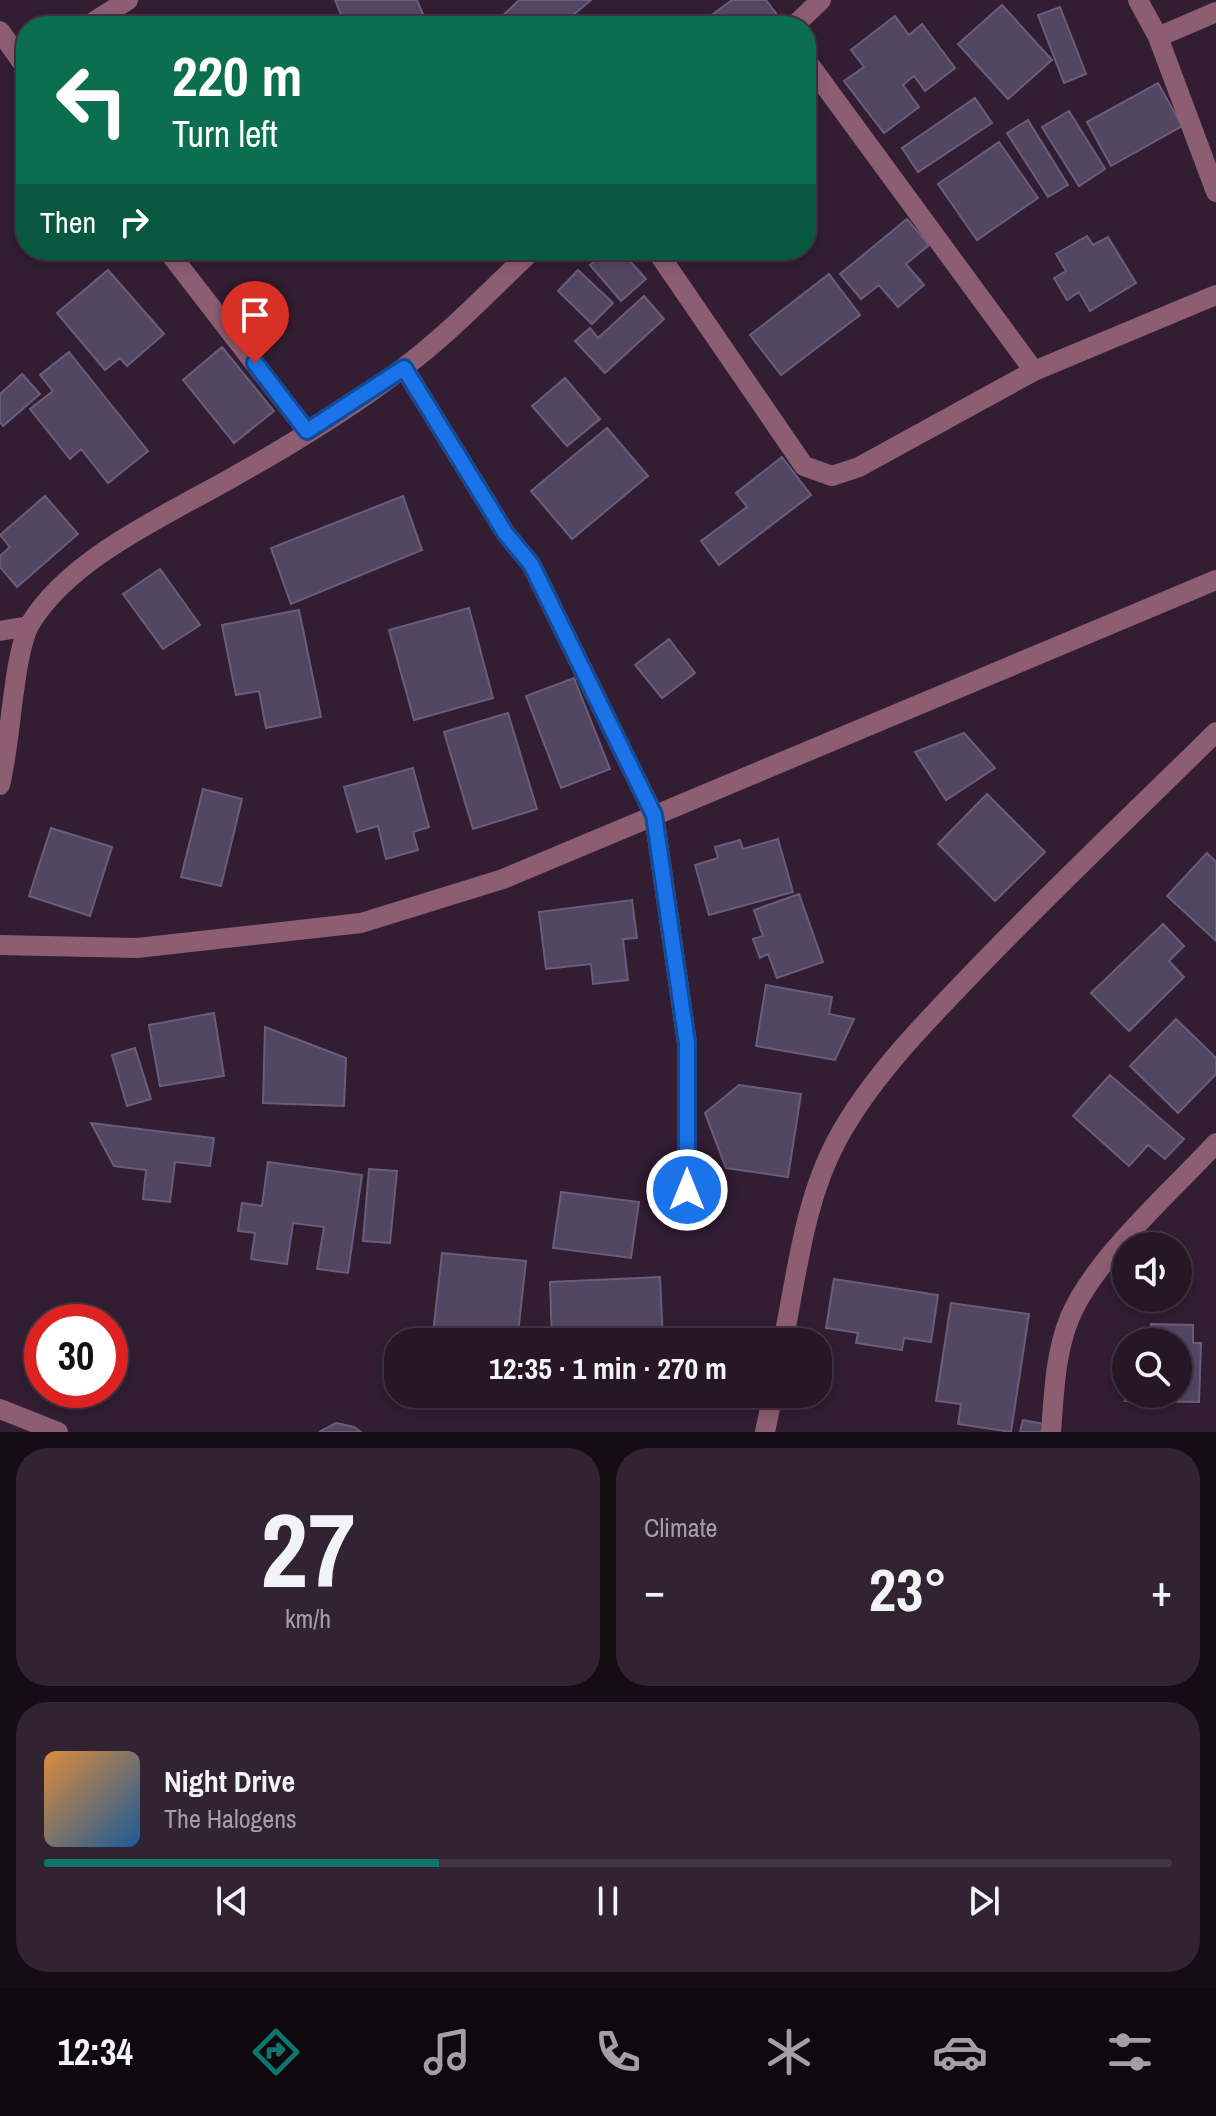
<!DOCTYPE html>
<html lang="en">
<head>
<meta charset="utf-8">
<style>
  body { margin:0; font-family:"Archivo Narrow",sans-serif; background:#322332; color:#f1f3f6; height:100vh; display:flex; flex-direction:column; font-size:30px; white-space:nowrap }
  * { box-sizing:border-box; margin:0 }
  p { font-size:26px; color:#a49fa7 }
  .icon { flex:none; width:44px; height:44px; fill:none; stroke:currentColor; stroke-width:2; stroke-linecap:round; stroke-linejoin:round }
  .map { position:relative; height:1432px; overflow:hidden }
  .side { display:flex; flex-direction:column; gap:16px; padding:16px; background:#150c15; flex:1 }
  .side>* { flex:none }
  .top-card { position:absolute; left:16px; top:16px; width:800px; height:244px; border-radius:32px; box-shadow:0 4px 12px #0003,0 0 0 2px #423543; background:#0b6e4f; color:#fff; overflow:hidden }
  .fabs { position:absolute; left:1112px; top:1232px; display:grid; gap:16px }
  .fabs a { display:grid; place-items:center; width:80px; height:80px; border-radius:50%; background:#261626; box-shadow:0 4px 12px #0003,0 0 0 2px #423543; font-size:40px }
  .speed { position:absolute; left:24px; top:1304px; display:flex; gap:16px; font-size:40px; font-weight:700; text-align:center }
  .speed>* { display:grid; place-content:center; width:104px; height:104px; border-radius:50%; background:#261626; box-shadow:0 4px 12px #0003,0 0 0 2px #423543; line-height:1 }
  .speed .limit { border:12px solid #d22; background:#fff; color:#111 }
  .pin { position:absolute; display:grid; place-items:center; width:68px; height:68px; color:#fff; margin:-82px -34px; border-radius:50% 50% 50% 0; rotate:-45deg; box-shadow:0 0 8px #0007 }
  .pin .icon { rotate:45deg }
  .me { position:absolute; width:88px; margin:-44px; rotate:0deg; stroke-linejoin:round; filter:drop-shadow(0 0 6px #0008) }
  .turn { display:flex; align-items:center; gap:28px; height:168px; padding:0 24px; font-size:36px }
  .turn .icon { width:104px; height:104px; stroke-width:2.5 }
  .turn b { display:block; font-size:56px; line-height:68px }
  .then { display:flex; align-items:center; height:76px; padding:0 24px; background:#0003; gap:16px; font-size:30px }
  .big { font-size:60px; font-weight:700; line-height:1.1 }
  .side .tile { flex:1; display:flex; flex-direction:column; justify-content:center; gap:12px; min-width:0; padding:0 28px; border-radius:32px; background:#322332 }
  .side .dial { align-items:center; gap:0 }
  .dial b { font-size:104px; line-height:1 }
  .song { display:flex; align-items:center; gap:24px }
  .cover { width:96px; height:96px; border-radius:12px; background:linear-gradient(135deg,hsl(30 70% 55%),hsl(210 70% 35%)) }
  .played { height:8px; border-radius:4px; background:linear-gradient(90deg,#0f766e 35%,#423543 35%) }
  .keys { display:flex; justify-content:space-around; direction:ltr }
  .heat { display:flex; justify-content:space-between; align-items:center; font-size:44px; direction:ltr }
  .side .tiles { flex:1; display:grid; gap:16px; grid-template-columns:1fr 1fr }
  .tile:last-child { grid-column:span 2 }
  .trip { position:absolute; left:384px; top:1328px; width:448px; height:80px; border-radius:32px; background:#261626; box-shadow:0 4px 12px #0003,0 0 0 2px #423543; font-weight:700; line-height:80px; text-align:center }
  .menu { display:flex; height:128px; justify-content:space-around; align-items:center; background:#0f090f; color:#a49fa7 }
  .menu .icon { width:56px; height:56px }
  .menu .on { color:#0f766e }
  .menu b { font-size:36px; color:#f1f3f6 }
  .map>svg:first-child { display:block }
</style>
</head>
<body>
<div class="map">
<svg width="1216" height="1432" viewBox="0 0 1216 1432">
  <rect width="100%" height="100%" fill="#321d32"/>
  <path fill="#524663" stroke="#6a5d7b" stroke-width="2" d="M 335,0 L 417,0 L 428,26 L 358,26 L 354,18 L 344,22 Z
    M 519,0 L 591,0 L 560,26 L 492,26 Z
    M 732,0 L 766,0 L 784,24 L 697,26 Z
    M 1002,5 L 1052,60 L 1008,99 L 958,44 Z
    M 1060,7 L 1086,74 L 1064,83 L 1038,15 Z
    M 895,16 L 909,35 L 922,24 L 955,68 L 925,91 L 914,76 L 903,85 L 919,107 L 884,133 L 844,81 L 864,67 L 851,50 Z
    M 1158,83 L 1182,126 L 1111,166 L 1087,122 Z
    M 975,98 L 992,123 L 918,172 L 902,148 Z
    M 1069,111 L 1105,169 L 1079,186 L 1042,127 Z
    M 1028,120 L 1068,185 L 1048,197 L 1007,133 Z
    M 999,142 L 1038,198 L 977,240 L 938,184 Z
    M 907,219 L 929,245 L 906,264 L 924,285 L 898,307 L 879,285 L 861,299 L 840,274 Z
    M 1087,236 L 1093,245 L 1108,237 L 1136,283 L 1090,311 L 1079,292 L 1067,300 L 1054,278 L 1066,271 L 1056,254 Z
    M 607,250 L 620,250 L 646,279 L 621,301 L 590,265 Z
    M 108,270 L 164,334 L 127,366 L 120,358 L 105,370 L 57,313 Z
    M 578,270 L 613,303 L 592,324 L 558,291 Z
    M 829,274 L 860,315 L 781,375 L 750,335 Z
    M 644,296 L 664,319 L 605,373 L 575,341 L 590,328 L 598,338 Z
    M 222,347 L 274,411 L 234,443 L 183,380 Z
    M 69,352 L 148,451 L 108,483 L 81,449 L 70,459 L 30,409 L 53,391 L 40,375 Z
    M 22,374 L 40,394 L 3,426 L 0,422 L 0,394 Z
    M 565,378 L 600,419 L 567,446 L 532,406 Z
    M 607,428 L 648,476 L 572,539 L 531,491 Z
    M 782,457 L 811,495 L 719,565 L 701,541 L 747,507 L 736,493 Z
    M 45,496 L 78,534 L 17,587 L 0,567 L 0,556 L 10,547 L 0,535 Z
    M 403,496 L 422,550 L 291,604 L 271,548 Z
    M 160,569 L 200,625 L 163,649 L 123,594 Z
    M 469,608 L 493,698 L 414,720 L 389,630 Z
    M 299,610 L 321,717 L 266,728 L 259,691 L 236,695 L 222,625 Z
    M 669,639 L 695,673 L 662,698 L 635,665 Z
    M 574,678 L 610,769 L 561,788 L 526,696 Z
    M 508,713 L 537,809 L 473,829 L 444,732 Z
    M 964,733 L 995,768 L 946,800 L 915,752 Z
    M 413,768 L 429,827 L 413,832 L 418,850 L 386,859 L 378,826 L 357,832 L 344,787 Z
    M 203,789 L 242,799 L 221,886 L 181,877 Z
    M 987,794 L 1045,852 L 995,901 L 938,844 Z
    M 51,828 L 112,847 L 90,916 L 29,896 Z
    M 778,839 L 793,892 L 709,915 L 695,865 L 718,858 L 715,847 L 740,840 L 743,849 Z
    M 1207,853 L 1216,862 L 1216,941 L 1167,896 Z
    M 799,894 L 823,962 L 777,978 L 768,954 L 760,958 L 753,939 L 763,936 L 754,910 Z
    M 632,900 L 637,938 L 623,939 L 628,980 L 593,984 L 591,964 L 546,969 L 539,912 Z
    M 1163,924 L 1184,946 L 1169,961 L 1184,977 L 1129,1031 L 1091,993 Z
    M 766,985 L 832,997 L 829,1014 L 854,1019 L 835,1060 L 756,1046 Z
    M 214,1013 L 224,1076 L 160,1086 L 149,1025 Z
    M 1176,1019 L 1216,1058 L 1216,1074 L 1178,1113 L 1130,1066 Z
    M 265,1027 L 346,1058 L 344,1106 L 263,1103 Z
    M 135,1048 L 151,1099 L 127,1106 L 112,1055 Z
    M 1110,1075 L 1184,1139 L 1165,1159 L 1148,1145 L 1129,1166 L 1073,1116 Z
    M 739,1085 L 801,1094 L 788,1177 L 726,1168 L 705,1113 Z
    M 91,1123 L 214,1138 L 210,1166 L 175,1162 L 170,1202 L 143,1199 L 146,1170 L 114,1166 Z
    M 268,1162 L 362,1175 L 348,1273 L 317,1269 L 324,1227 L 293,1223 L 287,1264 L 251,1259 L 255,1233 L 238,1231 L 242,1203 L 262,1206 Z
    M 369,1169 L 397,1171 L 390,1243 L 363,1241 Z
    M 561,1192 L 639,1202 L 631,1258 L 553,1248 Z
    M 442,1253 L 526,1261 L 517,1342 L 432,1342 Z
    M 660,1277 L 663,1342 L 552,1342 L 550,1282 Z
    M 834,1279 L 938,1295 L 931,1342 L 904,1338 L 902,1350 L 856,1343 L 858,1333 L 826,1328 Z
    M 951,1303 L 1029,1314 L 1011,1432 L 958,1424 L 961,1404 L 936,1401 Z
    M 1151,1324 L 1193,1325 L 1193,1343 L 1201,1343 L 1199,1402 L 1125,1401 L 1126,1368 L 1126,1394 L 1178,1394 L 1178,1342 L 1151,1342 Z
    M 1023,1420 L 1044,1424 L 1043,1432 L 1020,1432 Z
    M 336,1423 L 354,1427 L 361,1432 L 319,1432 Z"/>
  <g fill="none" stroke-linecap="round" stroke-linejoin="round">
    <path stroke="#8d5d72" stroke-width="20" d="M 1138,0 L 1158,37 L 1216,192
      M 87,26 L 128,0
      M 794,26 L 821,0
      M 0,31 L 26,68
      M 1158,37 L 1216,12
      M 806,60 L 1034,371
      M 167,250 L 307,431
      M 656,250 L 804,466 L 832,476 L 859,467 L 1034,371 L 1216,295
      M 404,368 L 506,534 L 531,564 L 654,815 L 687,1043 L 687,1190
      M 0,631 L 29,626
      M 0,785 C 11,743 13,655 30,624 C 70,557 169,514 235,476 C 292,444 351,408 403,368 C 449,334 491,289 533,250
      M 0,945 L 137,948 L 361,923 L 503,879 L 1216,580
      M 783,1342 C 797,1274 804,1200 838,1138 C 871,1078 920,1028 967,979 C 1048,894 1133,814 1216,732
      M 0,1409 L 58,1432
      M 765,1432 L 773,1394
      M 1051,1432 C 1054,1394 1055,1353 1070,1317 C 1095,1258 1172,1191 1216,1143"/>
  </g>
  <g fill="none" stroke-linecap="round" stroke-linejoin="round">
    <defs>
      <path id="route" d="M 255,363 L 307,431 L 404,368 L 506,534 L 531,564 L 654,815 L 687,1043 L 687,1190"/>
    </defs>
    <use href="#route" stroke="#114b97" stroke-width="20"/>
    <use href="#route" stroke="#1a73e8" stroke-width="14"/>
  </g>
</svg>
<div class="fabs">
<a><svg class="icon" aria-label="sound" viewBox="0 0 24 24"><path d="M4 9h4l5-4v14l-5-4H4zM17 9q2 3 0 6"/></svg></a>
<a><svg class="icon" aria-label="search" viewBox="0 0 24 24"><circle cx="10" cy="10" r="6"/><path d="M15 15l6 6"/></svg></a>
</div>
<div class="speed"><div class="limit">30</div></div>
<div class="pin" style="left:255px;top:363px;background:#d93025"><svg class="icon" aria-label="arrive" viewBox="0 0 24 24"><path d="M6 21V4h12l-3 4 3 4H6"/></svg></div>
<svg class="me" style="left:687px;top:1190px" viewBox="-20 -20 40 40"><circle r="17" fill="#1a73e8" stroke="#fff" stroke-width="3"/><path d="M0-11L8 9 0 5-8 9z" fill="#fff"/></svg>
<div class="trip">12:35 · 1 min · 270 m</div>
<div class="top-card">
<div class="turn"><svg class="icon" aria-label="left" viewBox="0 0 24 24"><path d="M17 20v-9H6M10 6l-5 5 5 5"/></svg><div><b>220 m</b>Turn left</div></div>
<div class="then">Then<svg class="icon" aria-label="right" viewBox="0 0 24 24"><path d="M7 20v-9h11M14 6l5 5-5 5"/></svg></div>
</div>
</div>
<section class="side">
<div class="tiles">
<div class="tile dial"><b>27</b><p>km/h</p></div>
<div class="tile"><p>Climate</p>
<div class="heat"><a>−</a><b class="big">23°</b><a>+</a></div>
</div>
<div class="tile">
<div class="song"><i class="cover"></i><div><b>Night Drive</b><p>The Halogens</p></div></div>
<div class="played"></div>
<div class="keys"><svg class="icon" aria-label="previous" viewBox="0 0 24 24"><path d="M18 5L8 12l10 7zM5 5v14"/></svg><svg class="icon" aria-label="pause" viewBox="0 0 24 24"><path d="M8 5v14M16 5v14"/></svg><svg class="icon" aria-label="next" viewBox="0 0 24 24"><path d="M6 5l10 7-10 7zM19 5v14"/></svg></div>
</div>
</div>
</section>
<nav class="menu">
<b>12:34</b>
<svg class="icon on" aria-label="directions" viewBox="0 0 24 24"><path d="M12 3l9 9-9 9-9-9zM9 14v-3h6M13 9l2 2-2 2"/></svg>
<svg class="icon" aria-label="music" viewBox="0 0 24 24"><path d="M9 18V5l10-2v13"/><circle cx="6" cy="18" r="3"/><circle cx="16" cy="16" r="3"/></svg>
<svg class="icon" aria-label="phone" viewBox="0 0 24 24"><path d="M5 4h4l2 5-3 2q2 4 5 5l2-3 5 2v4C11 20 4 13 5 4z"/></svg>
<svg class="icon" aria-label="climate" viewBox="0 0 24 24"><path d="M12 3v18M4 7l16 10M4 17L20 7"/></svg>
<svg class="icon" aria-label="car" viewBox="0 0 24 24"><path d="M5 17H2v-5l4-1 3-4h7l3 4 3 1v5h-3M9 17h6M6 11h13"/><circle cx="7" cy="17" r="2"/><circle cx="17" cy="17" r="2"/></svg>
<svg class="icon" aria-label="filters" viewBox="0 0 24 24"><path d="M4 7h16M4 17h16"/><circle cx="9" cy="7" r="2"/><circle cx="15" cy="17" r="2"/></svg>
</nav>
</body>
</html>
